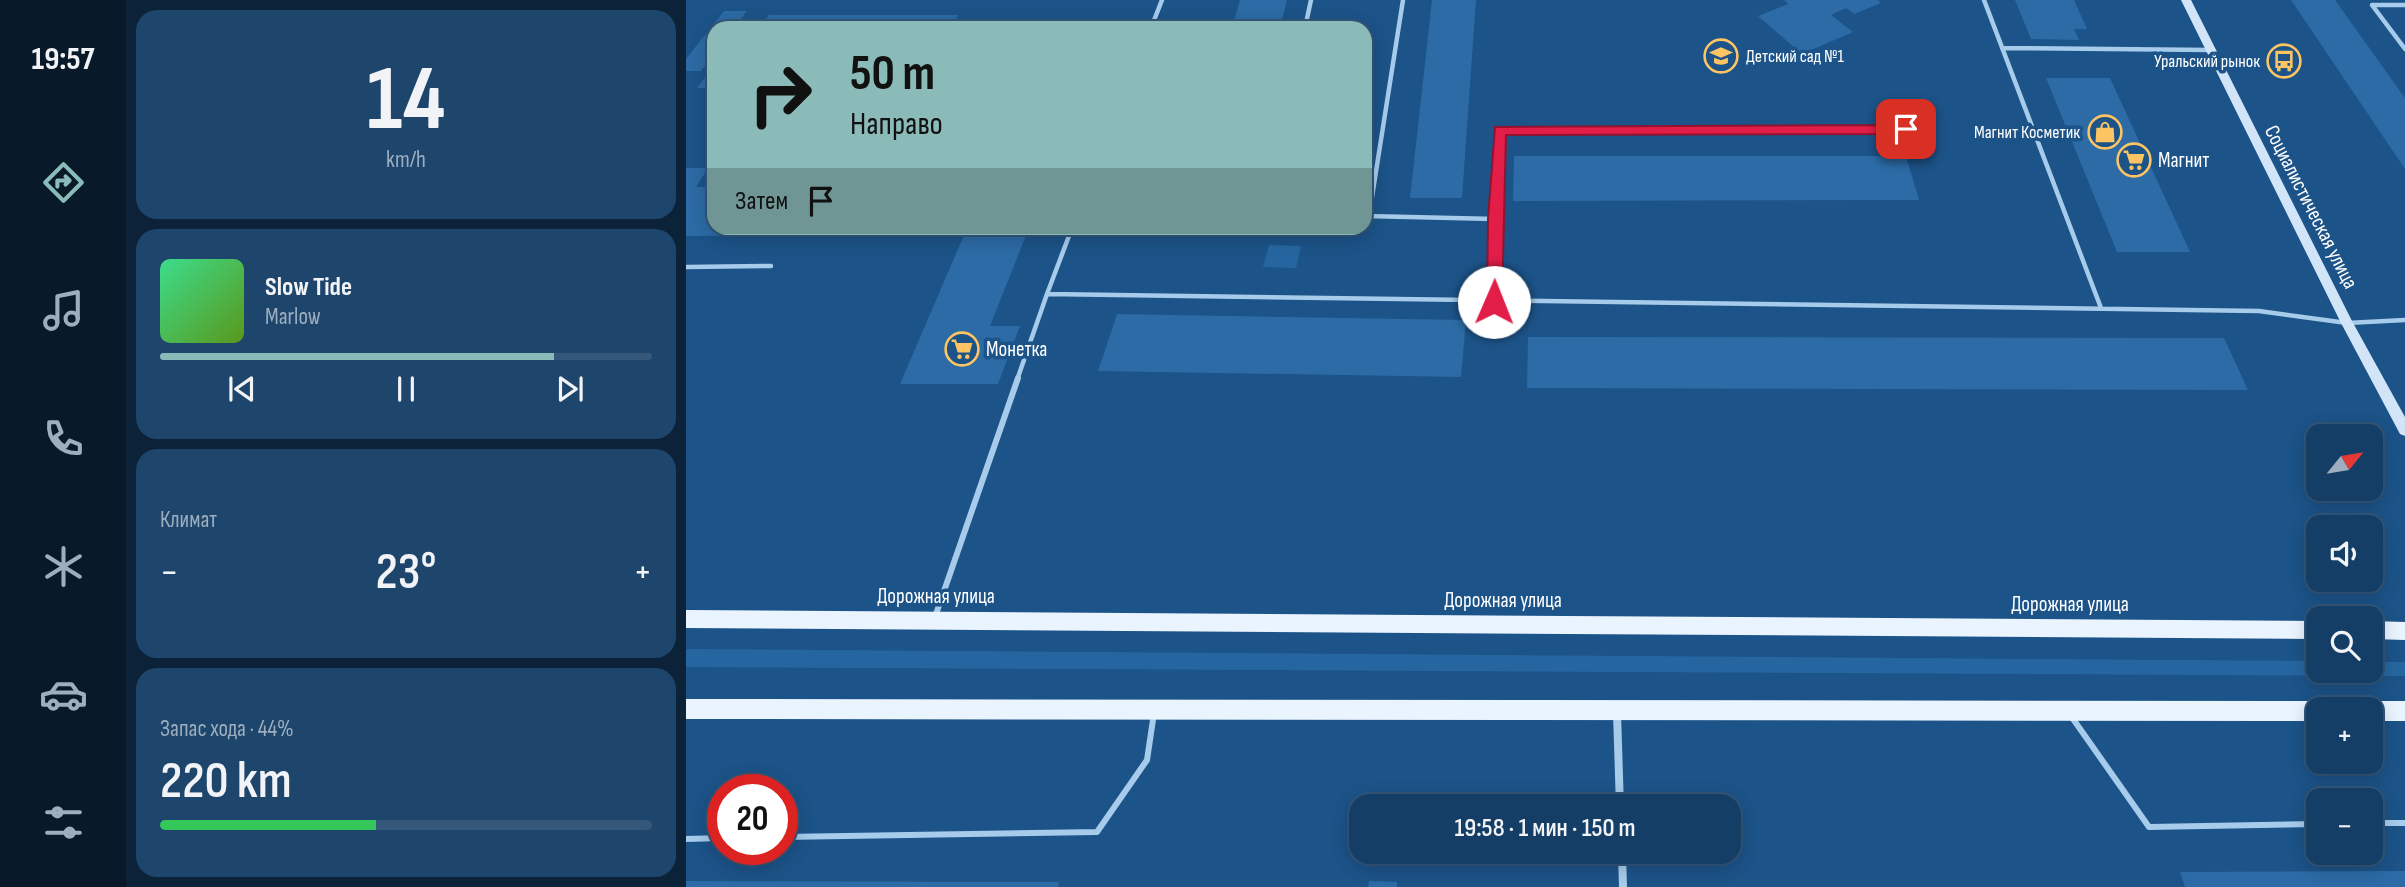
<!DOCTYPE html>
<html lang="ru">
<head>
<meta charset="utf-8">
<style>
  body { margin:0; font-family:"Sofia Sans Condensed",sans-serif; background:#1e456c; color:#f1f3f6; height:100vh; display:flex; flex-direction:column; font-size:26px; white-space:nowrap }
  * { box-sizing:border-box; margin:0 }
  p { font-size:23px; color:#9daebf }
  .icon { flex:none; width:38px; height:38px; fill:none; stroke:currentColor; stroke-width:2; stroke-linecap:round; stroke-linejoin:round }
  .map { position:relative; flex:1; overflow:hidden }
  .drawer { display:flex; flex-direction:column; gap:10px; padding:10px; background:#0c2238; width:560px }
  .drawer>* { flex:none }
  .top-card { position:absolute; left:21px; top:21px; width:665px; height:214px; border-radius:21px; box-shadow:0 4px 18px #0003,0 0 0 2px #34577a; background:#8bbbb9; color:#111; overflow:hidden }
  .needle { width:46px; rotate:60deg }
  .buttons { position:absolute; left:1620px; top:424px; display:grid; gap:14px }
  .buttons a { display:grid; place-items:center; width:77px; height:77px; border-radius:14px; background:#153e66; box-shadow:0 4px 18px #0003,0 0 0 2px #34577a; font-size:35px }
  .speed { position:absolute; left:21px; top:774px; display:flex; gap:14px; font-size:35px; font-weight:700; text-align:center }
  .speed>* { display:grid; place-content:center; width:91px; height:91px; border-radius:50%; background:#153e66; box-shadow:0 4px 18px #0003,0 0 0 2px #34577a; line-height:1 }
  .speed .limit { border:10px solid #d22; background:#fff; color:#111 }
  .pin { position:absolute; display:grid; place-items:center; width:60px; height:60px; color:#fff; margin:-30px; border-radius:14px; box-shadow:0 4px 10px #0006 }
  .me { position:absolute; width:77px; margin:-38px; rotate:1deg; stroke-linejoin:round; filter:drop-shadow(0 0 5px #0008) }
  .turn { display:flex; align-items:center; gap:24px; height:147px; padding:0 28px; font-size:32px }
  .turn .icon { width:91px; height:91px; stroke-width:2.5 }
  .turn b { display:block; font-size:49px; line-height:60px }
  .then { display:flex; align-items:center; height:66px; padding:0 28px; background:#0003; gap:14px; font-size:26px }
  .big { font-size:52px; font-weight:600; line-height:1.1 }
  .drawer .widget { flex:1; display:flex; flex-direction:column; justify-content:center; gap:10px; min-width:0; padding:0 24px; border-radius:21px; background:#1e456c }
  .drawer .dial { align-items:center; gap:0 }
  .dial b { font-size:91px; line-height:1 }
  .song { display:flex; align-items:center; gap:21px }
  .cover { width:84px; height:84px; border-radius:10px; background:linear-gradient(135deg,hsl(150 70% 55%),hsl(90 70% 35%)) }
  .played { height:7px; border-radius:4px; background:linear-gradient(90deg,#8bbbb9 80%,#34577a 80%) }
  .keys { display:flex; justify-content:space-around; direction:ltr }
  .heat { display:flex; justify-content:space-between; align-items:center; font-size:38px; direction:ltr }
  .charge { height:10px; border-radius:5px; background:linear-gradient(90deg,#34c759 44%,#34577a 0) }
  .trip { position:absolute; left:663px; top:794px; width:392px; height:70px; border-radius:21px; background:#153e66; box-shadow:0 4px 18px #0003,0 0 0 2px #34577a; font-weight:600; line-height:70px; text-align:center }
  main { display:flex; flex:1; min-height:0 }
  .dock { display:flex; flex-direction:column; width:126px; justify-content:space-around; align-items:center; background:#081929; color:#9daebf }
  .dock .icon { width:49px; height:49px }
  .dock .active { color:#8bbbb9 }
  .dock b { font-size:32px; color:#f1f3f6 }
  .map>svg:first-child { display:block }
</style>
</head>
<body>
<main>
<nav class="dock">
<b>19:57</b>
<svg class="icon active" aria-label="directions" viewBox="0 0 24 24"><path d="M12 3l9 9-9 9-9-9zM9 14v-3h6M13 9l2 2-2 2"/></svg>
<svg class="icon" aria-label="music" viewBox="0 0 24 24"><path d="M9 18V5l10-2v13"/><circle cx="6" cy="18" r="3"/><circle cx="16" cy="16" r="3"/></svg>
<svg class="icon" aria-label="phone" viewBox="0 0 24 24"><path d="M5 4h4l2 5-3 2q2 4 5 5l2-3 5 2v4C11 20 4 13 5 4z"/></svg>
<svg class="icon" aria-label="climate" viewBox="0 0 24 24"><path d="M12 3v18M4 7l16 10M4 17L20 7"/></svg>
<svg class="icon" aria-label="car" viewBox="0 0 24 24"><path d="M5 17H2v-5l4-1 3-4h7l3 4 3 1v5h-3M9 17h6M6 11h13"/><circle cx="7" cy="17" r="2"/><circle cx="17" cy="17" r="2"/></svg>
<svg class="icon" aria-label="filters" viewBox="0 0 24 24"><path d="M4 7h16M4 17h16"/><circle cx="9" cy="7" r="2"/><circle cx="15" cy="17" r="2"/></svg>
</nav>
<section class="drawer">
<div class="widget dial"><b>14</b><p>km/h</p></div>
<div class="widget">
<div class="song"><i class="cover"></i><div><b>Slow Tide</b><p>Marlow</p></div></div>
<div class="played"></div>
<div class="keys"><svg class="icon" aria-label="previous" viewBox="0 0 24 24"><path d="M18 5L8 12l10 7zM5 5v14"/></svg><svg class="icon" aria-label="pause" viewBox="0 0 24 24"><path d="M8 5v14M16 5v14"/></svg><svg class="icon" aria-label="next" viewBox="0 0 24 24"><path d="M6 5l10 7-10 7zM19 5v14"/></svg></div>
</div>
<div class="widget"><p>Климат</p>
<div class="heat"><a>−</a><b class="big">23°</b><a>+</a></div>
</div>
<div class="widget"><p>Запас хода · 44%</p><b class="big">220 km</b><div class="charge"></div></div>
</section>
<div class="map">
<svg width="1719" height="887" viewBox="0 0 1719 887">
  <rect width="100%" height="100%" fill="#1c5388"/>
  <path fill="#2666a0" d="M 583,245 L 615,246 L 610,268 L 577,267 Z
    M 0,649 L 1633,661 L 1633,670 L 1685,670 L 1685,662 L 1719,662 L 1719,676 L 0,667 Z"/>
  <path fill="#2c6ba5" d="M 554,0 L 601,0 L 594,28 L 546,28 Z
    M 746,0 L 790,0 L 776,198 L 724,198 Z
    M 1098,0 L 1192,0 L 1195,3 L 1168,14 L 1160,8 L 1145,15 L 1167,32 L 1116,54 L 1072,16 L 1102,4 Z
    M 1329,0 L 1388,0 L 1401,29 L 1388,29 L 1393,40 L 1345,39 Z
    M 1605,0 L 1649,0 L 1719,98 L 1719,169 Z
    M 38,11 L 61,11 L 48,28 L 28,28 L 28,55 L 15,71 L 0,71 L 0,59 Z
    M 83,15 L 272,15 L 265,28 L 73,28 Z
    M 373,24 L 425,25 L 424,28 L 371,28 Z
    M 26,68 L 28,88 L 11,88 Z
    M 1360,78 L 1424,78 L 1504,252 L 1431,252 Z
    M 828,156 L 1220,156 L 1233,200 L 827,201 Z
    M 0,168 L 22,168 L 10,187 L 28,187 L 28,228 L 99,228 L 94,235 L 0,236 Z
    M 281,228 L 343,228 L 304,326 L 334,326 L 312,384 L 214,384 Z
    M 431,314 L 780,320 L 775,377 L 412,371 Z
    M 842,337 L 1538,338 L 1562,390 L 841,388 Z
    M 1719,871 L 1719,887 L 1499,887 L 1494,872 Z
    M 0,881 L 373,882 L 372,887 L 0,887 Z
    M 683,881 L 711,882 L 711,887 L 682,887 Z"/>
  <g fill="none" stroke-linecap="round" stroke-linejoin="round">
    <path stroke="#a6cbeb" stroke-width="4.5" d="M 1298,0 L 1415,308
      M 1719,5 L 1686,5 L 1719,49
      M 465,28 L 476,0
      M 619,28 L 625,0
      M 1316,48 L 1525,50
      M 679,216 L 809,219
      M 683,216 L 717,0
      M 0,267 L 85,266
      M 361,294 L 386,228
      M 809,302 L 813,130 L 1220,129
      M 331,380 L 361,294 L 1573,311 L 1661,323 L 1719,320"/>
    <path stroke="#a6cbeb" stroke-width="6" d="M 249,617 L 332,378
      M 1385,716 L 1463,827 L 1633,824
      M 1685,823 L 1719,823
      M 96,837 L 411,832 L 461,760 L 468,713
      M 0,839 L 37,838"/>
    <path stroke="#a6cbeb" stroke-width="8" d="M 931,713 L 934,807
      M 936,852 L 937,887"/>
    <path fill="#d2e5f8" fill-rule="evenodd" d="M 1495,0 L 1505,0 L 1666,321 L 1719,417 L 1719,436 L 1714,434 L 1655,323 Z"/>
    <path fill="#eaf4ff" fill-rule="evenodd" d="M 0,610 L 1633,621 L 1633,639 L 0,628 Z
      M 1685,621 L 1719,622 L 1719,640 L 1685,639 Z
      M 0,699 L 1633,701 L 1640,704 L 1642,709 L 1633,709 L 1633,721 L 0,719 Z
      M 1685,701 L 1719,701 L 1719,721 L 1685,721 L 1685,709 L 1676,709 L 1678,704 Z"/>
  </g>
  <path fill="#e11d48" stroke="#92132f" stroke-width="2" d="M 1220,125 L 1226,129 L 1220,134 L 820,135 L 816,302 L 808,308 L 801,302 L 802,219 L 809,127 Z"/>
  <defs>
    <symbol id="school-ring" viewBox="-11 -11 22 22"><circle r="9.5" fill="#1c5388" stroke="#fcc463" stroke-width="1.5"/><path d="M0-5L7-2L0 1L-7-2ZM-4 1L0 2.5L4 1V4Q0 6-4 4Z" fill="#fcc463"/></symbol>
    <symbol id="bus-ring" viewBox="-11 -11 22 22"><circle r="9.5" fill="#1c5388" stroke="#fcc463" stroke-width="1.5"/><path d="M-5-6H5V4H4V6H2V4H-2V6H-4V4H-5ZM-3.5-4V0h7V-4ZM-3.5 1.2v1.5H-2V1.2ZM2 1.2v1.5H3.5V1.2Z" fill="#fcc463"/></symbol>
    <symbol id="shop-ring" viewBox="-11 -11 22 22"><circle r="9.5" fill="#1c5388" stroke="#fcc463" stroke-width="1.5"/><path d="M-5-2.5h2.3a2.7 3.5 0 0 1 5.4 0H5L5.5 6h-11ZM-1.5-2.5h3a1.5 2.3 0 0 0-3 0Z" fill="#fcc463"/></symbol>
    <symbol id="supermarket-ring" viewBox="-11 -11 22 22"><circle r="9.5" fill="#1c5388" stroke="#fcc463" stroke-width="1.5"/><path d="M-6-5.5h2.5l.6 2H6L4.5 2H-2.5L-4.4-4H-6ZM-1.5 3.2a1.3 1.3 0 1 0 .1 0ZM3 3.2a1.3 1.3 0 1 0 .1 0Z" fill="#fcc463"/></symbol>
  </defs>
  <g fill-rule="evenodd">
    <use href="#school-ring" x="1016" y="37" width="38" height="38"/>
    <use href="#bus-ring" x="1579" y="42" width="38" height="38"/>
    <use href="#shop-ring" x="1400" y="113" width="38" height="38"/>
    <use href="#supermarket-ring" x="1429" y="141" width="38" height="38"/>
    <use href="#supermarket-ring" x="257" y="330" width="38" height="38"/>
  </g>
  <g text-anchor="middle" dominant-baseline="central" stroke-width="7" stroke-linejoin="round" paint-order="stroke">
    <g font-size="18" fill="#fff" stroke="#1c5388" text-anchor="end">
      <text x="1060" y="56" text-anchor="start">Детский сад №1</text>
      <text x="1574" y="61">Уральский рынок</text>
      <text x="1394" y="132">Магнит Косметик</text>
    </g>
    <g font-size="21" fill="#fff" stroke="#1c5388" text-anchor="start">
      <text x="1472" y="160">Магнит</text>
      <text x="300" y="349">Монетка</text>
    </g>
    <g font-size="21" fill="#fff" stroke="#1c5388">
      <text transform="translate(1625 207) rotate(63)">Социалистическая улица</text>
      <text x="250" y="596">Дорожная улица</text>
      <text x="817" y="600">Дорожная улица</text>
      <text x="1384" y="604">Дорожная улица</text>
    </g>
  </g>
</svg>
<div class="buttons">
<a><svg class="needle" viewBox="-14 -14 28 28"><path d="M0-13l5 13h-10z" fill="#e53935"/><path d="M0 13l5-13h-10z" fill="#9daebf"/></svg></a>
<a><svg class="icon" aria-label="sound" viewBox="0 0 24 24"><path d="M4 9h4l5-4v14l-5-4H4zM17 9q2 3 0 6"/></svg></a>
<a><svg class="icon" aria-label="search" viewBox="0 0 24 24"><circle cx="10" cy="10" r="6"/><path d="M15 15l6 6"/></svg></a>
<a>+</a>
<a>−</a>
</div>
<div class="speed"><div class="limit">20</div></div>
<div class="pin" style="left:1220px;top:129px;background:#d93025"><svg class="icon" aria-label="arrive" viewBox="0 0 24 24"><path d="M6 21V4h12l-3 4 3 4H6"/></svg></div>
<svg class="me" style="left:808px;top:302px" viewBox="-20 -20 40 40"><circle r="19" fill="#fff"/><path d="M0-13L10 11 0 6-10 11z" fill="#e11d48"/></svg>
<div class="trip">19:58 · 1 мин · 150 m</div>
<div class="top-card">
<div class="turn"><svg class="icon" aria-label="right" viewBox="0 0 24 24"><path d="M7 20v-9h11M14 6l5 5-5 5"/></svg><div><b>50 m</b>Направо</div></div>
<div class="then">Затем<svg class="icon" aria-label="arrive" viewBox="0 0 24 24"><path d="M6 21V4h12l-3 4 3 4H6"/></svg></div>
</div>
</div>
</main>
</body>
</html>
